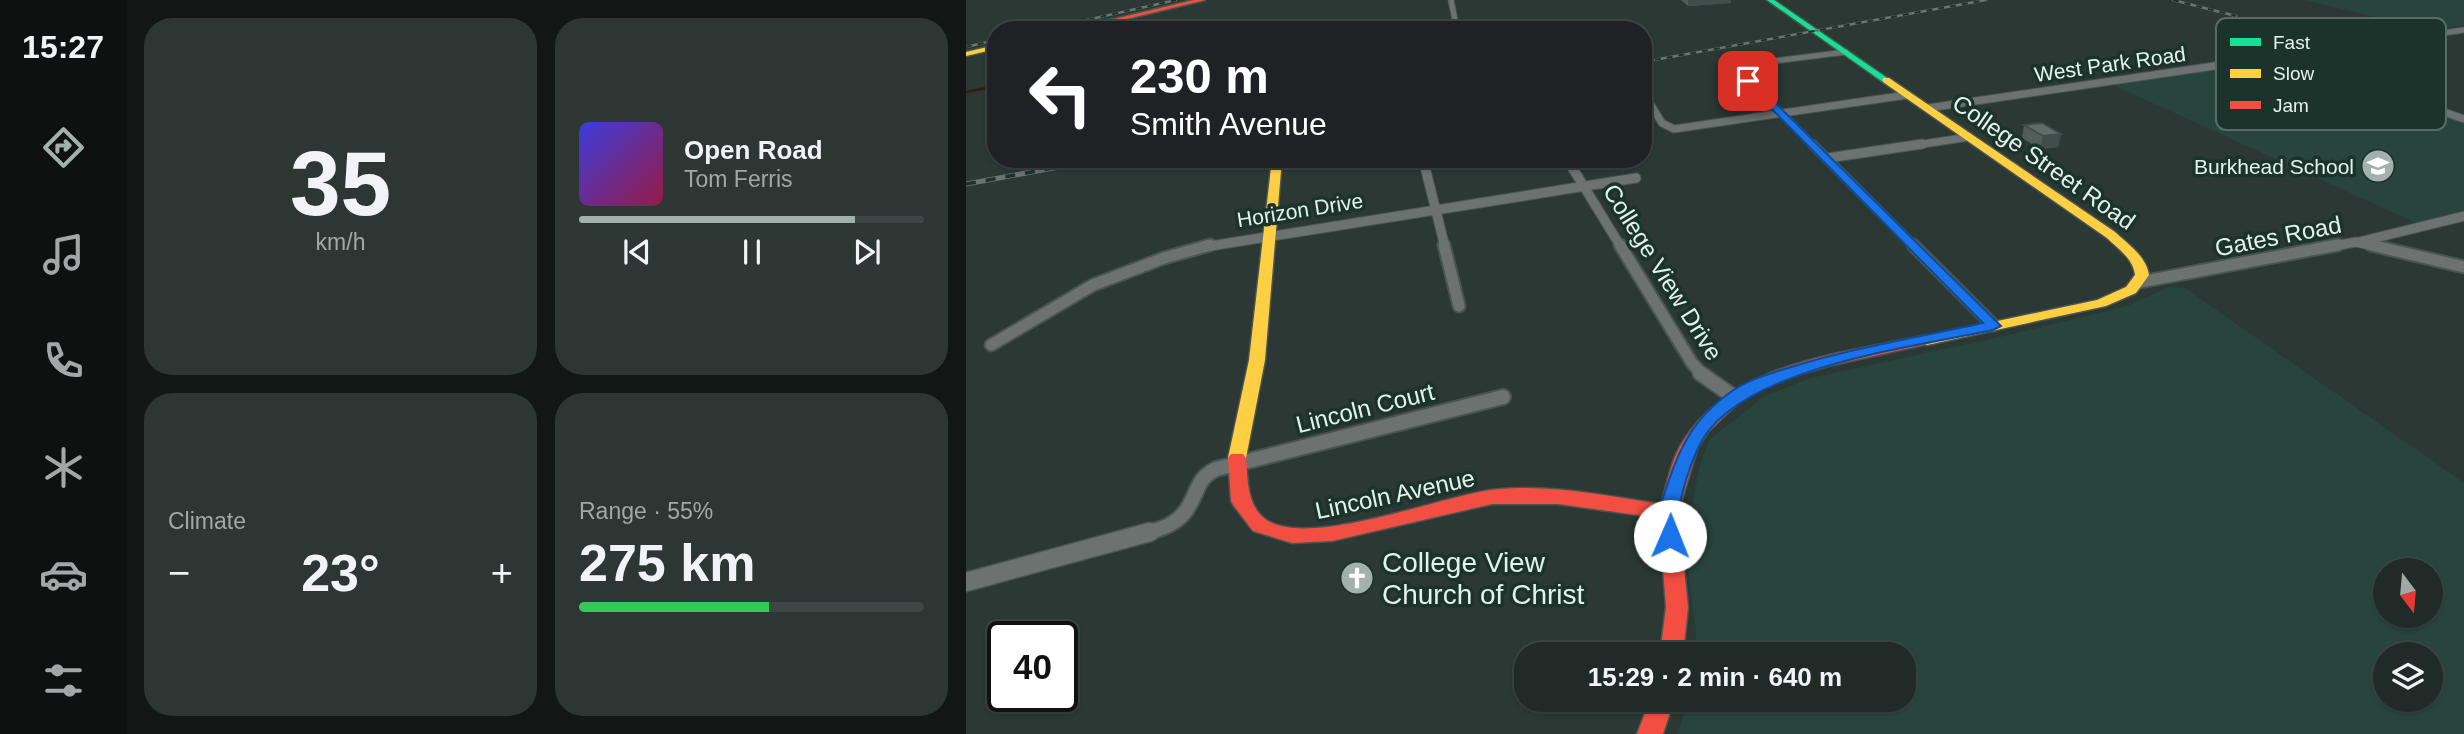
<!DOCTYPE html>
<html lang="en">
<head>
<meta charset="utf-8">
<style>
  body { margin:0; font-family:Arial,sans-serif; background:#2d3633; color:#f1f3f6; height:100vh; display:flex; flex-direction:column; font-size:26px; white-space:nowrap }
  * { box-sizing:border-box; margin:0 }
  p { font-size:23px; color:#a2a7a7 }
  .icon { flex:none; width:38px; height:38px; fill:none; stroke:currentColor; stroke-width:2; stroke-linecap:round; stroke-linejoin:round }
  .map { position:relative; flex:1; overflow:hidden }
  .details { display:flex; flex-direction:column; gap:18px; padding:18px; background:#121715; width:840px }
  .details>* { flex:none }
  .top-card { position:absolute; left:21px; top:21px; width:665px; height:147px; border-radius:28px; box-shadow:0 2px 5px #0004,0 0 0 2px #3d4644; background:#202124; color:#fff; overflow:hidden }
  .needle { width:46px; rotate:164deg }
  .fabs { position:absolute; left:1407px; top:558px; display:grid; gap:14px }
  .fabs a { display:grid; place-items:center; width:70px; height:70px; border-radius:50%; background:#202a27; box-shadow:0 2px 5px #0004,0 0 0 2px #3d4644; font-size:35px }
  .speed { position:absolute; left:21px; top:621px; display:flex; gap:14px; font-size:35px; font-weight:700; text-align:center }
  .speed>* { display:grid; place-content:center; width:91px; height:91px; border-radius:50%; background:#202a27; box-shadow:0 2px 5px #0004,0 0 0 2px #3d4644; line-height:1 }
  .speed .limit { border:4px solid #111; border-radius:10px; background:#fff; color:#111 }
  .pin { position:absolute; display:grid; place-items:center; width:60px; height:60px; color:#fff; margin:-30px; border-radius:14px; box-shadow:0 4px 10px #0006 }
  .me { position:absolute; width:77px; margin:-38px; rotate:1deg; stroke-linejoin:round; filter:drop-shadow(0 0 5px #0008) }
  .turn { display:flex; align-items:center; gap:24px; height:147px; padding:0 28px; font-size:32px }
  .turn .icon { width:91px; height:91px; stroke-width:2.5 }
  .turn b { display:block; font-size:49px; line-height:60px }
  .big { font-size:52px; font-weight:700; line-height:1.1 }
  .details .tile { flex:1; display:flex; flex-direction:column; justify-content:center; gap:10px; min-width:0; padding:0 24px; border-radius:28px; background:#2d3633 }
  .details .dial { align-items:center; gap:0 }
  .dial b { font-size:91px; line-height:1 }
  .song { display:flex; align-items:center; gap:21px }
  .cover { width:84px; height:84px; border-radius:10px; background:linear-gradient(135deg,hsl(240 70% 55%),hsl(340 70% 35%)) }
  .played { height:7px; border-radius:4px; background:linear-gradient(90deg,#a3b1ac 80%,#3d4644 80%) }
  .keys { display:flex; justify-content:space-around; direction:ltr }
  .heat { display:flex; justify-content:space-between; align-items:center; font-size:38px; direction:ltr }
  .charge { height:10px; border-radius:5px; background:linear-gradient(90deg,#34c759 55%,#3d4644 0) }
  .details .tiles { flex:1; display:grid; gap:18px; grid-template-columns:repeat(2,1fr) }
  .trip { position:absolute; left:548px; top:642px; width:402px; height:70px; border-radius:28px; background:#202a27; box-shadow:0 2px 5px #0004,0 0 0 2px #3d4644; font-weight:700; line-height:70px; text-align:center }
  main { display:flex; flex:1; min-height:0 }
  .menu { display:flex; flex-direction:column; width:126px; justify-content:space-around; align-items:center; background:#0d1110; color:#a2a7a7 }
  .menu .icon { width:49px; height:49px }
  .menu .on { color:#a3b1ac }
  .menu b { font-size:32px; color:#f1f3f6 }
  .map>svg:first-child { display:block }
</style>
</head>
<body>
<main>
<nav class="menu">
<b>15:27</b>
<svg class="icon on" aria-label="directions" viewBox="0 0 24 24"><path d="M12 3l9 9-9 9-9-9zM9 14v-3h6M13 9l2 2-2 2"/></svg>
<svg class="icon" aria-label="music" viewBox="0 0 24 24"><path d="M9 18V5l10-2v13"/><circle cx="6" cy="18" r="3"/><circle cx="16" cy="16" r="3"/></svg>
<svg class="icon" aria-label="phone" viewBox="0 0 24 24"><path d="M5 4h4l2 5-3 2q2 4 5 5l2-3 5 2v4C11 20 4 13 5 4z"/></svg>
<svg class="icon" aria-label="climate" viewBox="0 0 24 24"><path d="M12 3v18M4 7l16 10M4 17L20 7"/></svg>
<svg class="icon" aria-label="car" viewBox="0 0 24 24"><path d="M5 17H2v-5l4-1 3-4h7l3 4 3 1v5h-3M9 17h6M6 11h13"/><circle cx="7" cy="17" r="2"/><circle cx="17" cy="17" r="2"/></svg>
<svg class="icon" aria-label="filters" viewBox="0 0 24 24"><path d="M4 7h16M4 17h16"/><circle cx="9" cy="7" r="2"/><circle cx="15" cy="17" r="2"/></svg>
</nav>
<section class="details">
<div class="tiles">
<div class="tile dial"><b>35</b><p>km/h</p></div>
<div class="tile">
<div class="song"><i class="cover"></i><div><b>Open Road</b><p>Tom Ferris</p></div></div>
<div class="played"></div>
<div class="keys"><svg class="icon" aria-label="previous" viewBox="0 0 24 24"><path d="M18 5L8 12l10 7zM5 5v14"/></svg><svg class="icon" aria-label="pause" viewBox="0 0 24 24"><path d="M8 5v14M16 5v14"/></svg><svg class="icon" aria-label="next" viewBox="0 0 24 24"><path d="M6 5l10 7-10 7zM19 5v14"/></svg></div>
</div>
<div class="tile"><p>Climate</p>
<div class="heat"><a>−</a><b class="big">23°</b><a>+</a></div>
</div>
<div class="tile"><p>Range · 55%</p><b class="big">275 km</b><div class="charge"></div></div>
</div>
</section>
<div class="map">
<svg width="1498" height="734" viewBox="0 0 1498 734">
  <rect width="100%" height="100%" fill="#2b3834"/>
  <path fill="#28453d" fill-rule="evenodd" d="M 1338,0 L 1498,0 L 1498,25 L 1464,30 Z
    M 1323,60 L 1498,123 L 1498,210 L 1450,223 L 1145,84 Z
    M 1203,287 L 1219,288 L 1498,483 L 1498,734 L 711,734 L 723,700 L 938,700 L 938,654 L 732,654 L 719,539 L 734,465 L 743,440 L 799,396 L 845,378 L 1034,337 L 1161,306 ZM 1419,570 L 1465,570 L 1465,616 L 1419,616 ZM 1419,654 L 1465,654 L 1465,700 L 1419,700 Z"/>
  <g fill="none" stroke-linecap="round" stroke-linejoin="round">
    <path stroke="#361c11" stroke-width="2.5" d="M 0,92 L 30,86"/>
    <defs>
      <path id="street-far5" d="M 485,0 L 490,25
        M 1321,58 L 1342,65
        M 777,65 L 880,52
        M 1257,65 L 1498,30"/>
      <path id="street-far4" d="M 786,63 L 773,66 L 771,69 L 848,146
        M 1337,63 L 1498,119
        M 677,92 L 696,123 L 708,129 L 941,95
        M 962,108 L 1269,63
        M 944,146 L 1003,137"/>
      <path id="street-far3" d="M 846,144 L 949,247
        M 862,158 L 956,144
        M 457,159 L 479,247
        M 601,159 L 655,247
        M 1393,242 L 1498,216
        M 238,247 L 670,178
        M 1362,247 L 1390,242 L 1412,247"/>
      <path id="street-far2" d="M 478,245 L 493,306
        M 654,245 L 726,363 L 736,374
        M 947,245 L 1027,325
        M 1405,245 L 1498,267
        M 1174,282 L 1372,245
        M 25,345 L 127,285 L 198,258 L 244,245"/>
      <path id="street-far1" d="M 734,373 L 768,397
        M 178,534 C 196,529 215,523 224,504 C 233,488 232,478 250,469 L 537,397"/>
      <path id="street" d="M 0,582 L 184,532"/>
      <path id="fast" d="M 801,0 L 808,0 L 924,80 L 917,82 Z"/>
      <path id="slow" d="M 30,45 L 30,49 L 0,56 L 0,52 Z
        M 917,78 L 923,78 L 1149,232 C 1163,245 1180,256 1183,275 L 1170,293 L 1140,306 L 961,345 L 956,343 L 953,340 L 956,337 L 1131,300 L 1160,287 L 1169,275 C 1167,258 1152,249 1141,238 L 917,82 Z
        M 306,159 L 316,159 L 299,360 L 280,458 L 277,462 L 265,462 L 262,458 L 283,360 Z"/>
      <path id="jam" d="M 228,0 L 239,0 L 115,30 L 102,30 Z
        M 961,335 L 969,340 L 966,343 L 862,366 L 805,383 L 774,401 L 742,432 L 732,447 L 712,512 L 722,607 L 717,654 L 694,654 L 700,607 L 693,518 L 592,504 L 526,504 L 366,541 L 326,543 L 287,531 L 268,506 L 265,501 L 262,458 L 265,454 L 277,454 L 280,458 C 282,480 280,507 302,521 C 345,547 474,497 525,490 C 581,483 640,496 695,504 C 701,485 705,460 716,443 C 767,361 876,354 961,335 Z
        M 684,700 L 708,700 L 697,734 L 671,734 Z"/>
    </defs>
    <use href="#street-far5" stroke="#495551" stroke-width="7"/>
    <use href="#street-far4" stroke="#495551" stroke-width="9"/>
    <use href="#street-far3" stroke="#495551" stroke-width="11"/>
    <use href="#street-far2" stroke="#495551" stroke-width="15"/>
    <use href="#street-far1" stroke="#495551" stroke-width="18"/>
    <use href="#street" stroke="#495551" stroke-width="21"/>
    <use href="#fast" stroke="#495551" stroke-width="3"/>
    <use href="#slow" stroke="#495551" stroke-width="3"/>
    <use href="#jam" stroke="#495551" stroke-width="3"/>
    <use href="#street-far5" stroke="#6b7270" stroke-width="5"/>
    <use href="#street-far4" stroke="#6b7270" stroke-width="7"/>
    <use href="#street-far3" stroke="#6b7270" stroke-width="9"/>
    <use href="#street-far2" stroke="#6b7270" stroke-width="11"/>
    <use href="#street-far1" stroke="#6b7270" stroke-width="14"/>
    <use href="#street" stroke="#6b7270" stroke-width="18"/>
    <use href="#fast" fill="#16e098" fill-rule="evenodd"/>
    <use href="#slow" fill="#ffcf43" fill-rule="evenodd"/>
    <use href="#jam" fill="#f24e42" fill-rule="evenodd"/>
    <defs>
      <path id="rail-far1" d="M 1207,0 L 1270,16
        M 76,30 L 210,0
        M 0,47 L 30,40
        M 677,62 L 1020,0"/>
      <path id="rail" d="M 0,184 L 137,159"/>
    </defs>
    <use href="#rail-far1" stroke="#6b7470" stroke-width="2.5"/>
    <use href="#rail" stroke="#6b7470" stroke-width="5"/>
    <use href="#rail-far1" stroke="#1c332c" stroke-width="2" stroke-dasharray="6" stroke-linecap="butt"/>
    <use href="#rail" stroke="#1c332c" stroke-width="3.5" stroke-dasharray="10" stroke-linecap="butt"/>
  </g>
  <path fill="#525e5a" d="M 715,0 L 765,0 L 765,3 L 722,6 Z
    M 1058,125 L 1095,134 L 1092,147 L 1074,149 L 1056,138 Z"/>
  <path fill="#424c4a" d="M 722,0 L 765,0 L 765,3 L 722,6 Z
    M 1095,134 L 1092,147 L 1074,149 L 1077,136 Z"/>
  <path fill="#5f6d69" stroke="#424c4a" stroke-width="2" d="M 1076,123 L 1095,134 L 1077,136 L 1058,125 Z"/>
  <path fill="#1a73e8" stroke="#114b97" stroke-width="2" d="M 779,79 L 785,79 L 1035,326 L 1027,330 C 949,347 767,368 732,448 C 724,466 716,490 713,510 C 711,520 717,531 711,541 L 704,543 L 697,541 C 686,521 697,499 703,480 C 715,444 730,417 762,394 C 780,380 803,374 825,367 C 887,348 953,337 1017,323 L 779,82 Z"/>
  <defs>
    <symbol id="school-disc" viewBox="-11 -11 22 22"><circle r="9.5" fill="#a3b1ac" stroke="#1c332c"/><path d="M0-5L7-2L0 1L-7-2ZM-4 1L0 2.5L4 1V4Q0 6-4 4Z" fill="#fff"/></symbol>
    <symbol id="church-disc" viewBox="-11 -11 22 22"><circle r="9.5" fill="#a3b1ac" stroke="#1c332c"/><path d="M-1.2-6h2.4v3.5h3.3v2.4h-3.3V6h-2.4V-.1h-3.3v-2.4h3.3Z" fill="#fff"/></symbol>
  </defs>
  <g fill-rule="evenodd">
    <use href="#school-disc" x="1393" y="147" width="38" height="38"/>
    <use href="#church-disc" x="372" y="559" width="38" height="38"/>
  </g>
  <g text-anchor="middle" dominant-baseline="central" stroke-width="7" stroke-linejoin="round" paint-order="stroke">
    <g font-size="21" fill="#e4f2ed" stroke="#1c332c">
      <text transform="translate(1144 64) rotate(-8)">West Park Road</text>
      <text transform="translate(334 210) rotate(-9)">Horizon Drive</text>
    </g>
    <g font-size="21" fill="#e4f2ed" stroke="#1c332c" text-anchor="end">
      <text x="1388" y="166">Burkhead School</text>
    </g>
    <g font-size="24" fill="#e4f2ed" stroke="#1c332c">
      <text transform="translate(1078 162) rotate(35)">College Street Road</text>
      <text transform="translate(1312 236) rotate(-11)">Gates Road</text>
      <text transform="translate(697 272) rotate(58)">College View Drive</text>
      <text transform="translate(399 408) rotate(-14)">Lincoln Court</text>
      <text transform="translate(429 494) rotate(-12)">Lincoln Avenue</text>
    </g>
    <g font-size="28" fill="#e4f2ed" stroke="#1c332c" text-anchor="start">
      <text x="416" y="562">College View<tspan x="416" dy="32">Church of Christ</tspan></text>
    </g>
  </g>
  <rect x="1250" y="18" width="230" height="112" rx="10" fill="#1c332c" stroke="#586c66" stroke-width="2"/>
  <rect x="1264" y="38" width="31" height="8" fill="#16e098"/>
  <rect x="1264" y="69" width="31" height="9" fill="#ffcf43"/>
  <rect x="1264" y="101" width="31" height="8" fill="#f24e42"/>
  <g font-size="19" fill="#e4f2ed">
    <text x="1307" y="49">Fast</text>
    <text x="1307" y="80">Slow</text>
    <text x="1307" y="112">Jam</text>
  </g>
</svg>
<div class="fabs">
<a><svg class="needle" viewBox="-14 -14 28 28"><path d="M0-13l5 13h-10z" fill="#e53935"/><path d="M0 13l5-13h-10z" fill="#a2a7a7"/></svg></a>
<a><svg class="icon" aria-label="layers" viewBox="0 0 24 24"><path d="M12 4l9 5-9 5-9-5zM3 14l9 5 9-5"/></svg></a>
</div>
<div class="speed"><div class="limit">40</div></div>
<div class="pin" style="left:782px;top:81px;background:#d93025"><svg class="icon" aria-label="arrive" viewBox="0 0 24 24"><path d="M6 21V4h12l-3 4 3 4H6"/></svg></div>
<svg class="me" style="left:704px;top:536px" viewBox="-20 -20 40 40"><circle r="19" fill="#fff"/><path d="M0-13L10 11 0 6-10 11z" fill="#1a73e8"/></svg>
<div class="trip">15:29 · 2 min · 640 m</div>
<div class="top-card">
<div class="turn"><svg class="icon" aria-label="left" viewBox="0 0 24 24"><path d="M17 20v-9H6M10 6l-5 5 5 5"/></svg><div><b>230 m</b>Smith Avenue</div></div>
</div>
</div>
</main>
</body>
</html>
